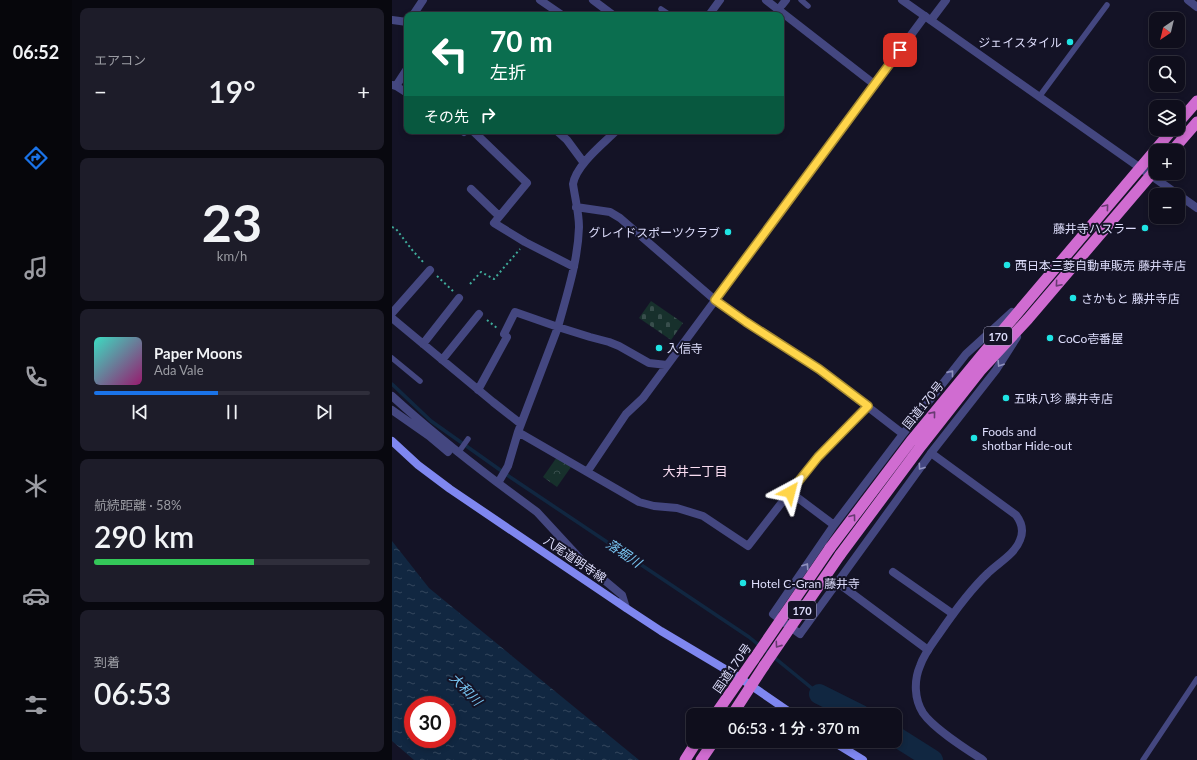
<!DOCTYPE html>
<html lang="ja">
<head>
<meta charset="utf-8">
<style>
  body { margin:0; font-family:Lato,"Noto Sans JP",sans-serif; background:#1d1c29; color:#f1f3f6; height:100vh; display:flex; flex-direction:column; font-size:15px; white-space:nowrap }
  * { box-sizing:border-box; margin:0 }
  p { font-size:13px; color:#9b9ca3 }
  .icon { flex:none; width:22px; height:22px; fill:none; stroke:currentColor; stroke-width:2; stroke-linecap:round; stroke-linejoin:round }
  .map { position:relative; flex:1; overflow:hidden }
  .details { display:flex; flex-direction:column; gap:8px; padding:8px; background:#08080f; width:320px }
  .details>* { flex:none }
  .hud { position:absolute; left:12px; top:12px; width:380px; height:122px; border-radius:8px; box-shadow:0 2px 6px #0003,0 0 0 1px #2f2e3b; background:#0b6e4f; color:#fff; overflow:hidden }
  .needle { width:26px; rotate:215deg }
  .controls { position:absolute; left:757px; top:12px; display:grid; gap:8px }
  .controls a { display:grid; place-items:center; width:36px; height:36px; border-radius:8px; background:#0f0e1c; box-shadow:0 2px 6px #0003,0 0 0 1px #2f2e3b; font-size:20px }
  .speed { position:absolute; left:12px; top:696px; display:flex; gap:8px; font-size:20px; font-weight:700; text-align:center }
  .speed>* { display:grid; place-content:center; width:52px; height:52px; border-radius:50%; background:#0f0e1c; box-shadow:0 2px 6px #0003,0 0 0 1px #2f2e3b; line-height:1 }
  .speed .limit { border:6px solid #d22; background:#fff; color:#111 }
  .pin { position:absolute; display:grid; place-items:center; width:34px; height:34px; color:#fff; margin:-17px; border-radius:8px; box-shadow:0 2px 6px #0006 }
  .me { position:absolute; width:44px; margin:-22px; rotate:38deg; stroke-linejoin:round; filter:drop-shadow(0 0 3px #0008) }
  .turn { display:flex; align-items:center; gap:14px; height:84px; padding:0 20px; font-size:18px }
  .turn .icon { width:52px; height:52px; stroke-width:2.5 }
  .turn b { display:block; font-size:28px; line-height:34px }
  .then { display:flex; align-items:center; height:38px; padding:0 20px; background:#0003; gap:8px; font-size:15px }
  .big { font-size:30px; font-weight:600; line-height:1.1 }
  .details .tile { flex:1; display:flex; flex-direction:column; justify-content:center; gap:6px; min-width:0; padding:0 14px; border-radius:8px; background:#1d1c29 }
  .details .dial { align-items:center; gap:0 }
  .dial b { font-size:52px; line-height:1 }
  .song { display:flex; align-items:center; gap:12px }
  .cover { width:48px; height:48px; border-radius:6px; background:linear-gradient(135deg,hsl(170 70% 55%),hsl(320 70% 35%)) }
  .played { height:4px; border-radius:2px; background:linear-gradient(90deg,#1a73e8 45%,#2f2e3b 45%) }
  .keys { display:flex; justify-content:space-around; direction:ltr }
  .heat { display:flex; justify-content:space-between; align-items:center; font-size:22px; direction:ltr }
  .charge { height:6px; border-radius:3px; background:linear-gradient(90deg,#34c759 58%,#2f2e3b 0) }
  .trip { position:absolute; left:294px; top:708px; width:216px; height:40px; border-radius:8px; background:#0f0e1c; box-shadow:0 2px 6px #0003,0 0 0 1px #2f2e3b; font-weight:600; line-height:40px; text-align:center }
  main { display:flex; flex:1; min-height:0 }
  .tabs { display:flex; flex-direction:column; width:72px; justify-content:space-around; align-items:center; background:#06060b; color:#9b9ca3 }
  .tabs .icon { width:28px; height:28px }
  .tabs .active { color:#1a73e8 }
  .tabs b { font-size:18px; color:#f1f3f6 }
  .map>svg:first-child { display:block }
</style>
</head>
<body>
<main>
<nav class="tabs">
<b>06:52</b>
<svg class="icon active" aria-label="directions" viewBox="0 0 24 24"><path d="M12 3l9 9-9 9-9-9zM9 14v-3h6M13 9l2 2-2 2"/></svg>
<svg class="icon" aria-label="music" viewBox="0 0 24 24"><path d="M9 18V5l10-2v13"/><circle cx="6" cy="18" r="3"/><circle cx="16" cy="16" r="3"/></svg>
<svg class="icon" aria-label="phone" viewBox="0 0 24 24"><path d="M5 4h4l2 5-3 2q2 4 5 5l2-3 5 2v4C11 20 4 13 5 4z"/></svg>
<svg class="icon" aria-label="climate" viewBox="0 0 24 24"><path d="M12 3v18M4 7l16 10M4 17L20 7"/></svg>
<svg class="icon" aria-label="car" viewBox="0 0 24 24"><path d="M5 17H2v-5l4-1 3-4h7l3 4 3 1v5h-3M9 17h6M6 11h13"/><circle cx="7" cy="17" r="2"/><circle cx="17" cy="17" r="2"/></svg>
<svg class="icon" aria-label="filters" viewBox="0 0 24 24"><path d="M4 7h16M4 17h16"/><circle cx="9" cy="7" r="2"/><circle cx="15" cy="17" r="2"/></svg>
</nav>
<section class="details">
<div class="tile"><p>エアコン</p>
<div class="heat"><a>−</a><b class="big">19°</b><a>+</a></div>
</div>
<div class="tile dial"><b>23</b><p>km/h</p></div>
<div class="tile">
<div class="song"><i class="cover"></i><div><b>Paper Moons</b><p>Ada Vale</p></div></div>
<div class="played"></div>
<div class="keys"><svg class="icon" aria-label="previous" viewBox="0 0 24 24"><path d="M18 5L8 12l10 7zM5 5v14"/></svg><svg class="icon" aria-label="pause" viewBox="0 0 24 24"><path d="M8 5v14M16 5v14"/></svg><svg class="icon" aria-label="next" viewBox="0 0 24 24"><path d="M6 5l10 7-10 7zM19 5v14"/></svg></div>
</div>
<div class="tile"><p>航続距離 · 58%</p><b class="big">290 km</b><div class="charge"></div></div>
<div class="tile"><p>到着</p><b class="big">06:53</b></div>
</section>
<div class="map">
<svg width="805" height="760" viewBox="0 0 805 760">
  <defs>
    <pattern id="cemetery-stones" width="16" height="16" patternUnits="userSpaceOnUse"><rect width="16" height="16" fill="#17302c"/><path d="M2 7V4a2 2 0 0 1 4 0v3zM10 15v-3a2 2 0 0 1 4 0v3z" fill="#384e4c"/></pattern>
    <pattern id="park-crowns" width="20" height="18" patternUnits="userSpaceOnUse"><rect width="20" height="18" fill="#17302c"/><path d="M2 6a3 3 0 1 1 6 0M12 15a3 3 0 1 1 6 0" fill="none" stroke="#384e4c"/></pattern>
    <pattern id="water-ripples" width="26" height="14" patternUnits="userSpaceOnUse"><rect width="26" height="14" fill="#112741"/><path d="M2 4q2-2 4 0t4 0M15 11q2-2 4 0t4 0" fill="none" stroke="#33465d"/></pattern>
  </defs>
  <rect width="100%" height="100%" fill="#141326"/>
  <path fill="url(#cemetery-stones)" d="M 259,301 L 291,323 L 279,340 L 247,318 Z"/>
  <path fill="url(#park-crowns)" d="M 165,457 L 179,467 L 165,487 L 151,477 Z"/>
  <path fill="url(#water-ripples)" fill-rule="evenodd" d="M 0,541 L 37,588 L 247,760 L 22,760 L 0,741 ZM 21,705 L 55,705 L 55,739 L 21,739 Z"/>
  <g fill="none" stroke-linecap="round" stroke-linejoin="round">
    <path stroke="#112741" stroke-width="3.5" d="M 0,384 L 39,421 L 118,477 L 357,637 L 427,694"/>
    <path stroke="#112741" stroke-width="20" d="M 427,694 L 469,715
      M 503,736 L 541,760"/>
    <path stroke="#3fac9b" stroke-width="2" stroke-dasharray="2 3" stroke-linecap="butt" d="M 0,227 L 4,229 L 21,251 L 32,263
      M 45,276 L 61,291
      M 78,284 L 89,272 L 102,279 L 128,249
      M 95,320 L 105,328"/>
    <path stroke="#444780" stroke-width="5.5" d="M 409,0 L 416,6
      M 269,9 L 278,15
      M 647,97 L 715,5
      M 0,358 L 28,381
      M 66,453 L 76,439
      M 751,760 L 805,679"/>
    <path stroke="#444780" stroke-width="8" d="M 148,0 L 170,15
      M 201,0 L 221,15
      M 374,0 L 482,84
      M 796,0 L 805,7
      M 390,5 L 394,0
      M 21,15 L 31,0
      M 317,15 L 328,0
      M 0,20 L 15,22
      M 539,20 L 554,0
      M 0,85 L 4,86 L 15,93
      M 4,86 L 15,69
      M 71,131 L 72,132 L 73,131
      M 81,131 L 135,183 L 102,223 L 133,242 L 182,267
      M 165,131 L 175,140 L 192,163
      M 79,189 L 107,216
      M 184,207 L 218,212 L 228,218 L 323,300 L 354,322 L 427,369 L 511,434
      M 620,312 L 574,354 L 511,434 L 442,525 L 381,614 L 408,634 L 539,453 L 604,370 L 625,337
      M 0,313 L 38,270
      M 0,318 L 101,402 L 129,424
      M 31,344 L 67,298
      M 50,360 L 87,314
      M 86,390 L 115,337 L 112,334 L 123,312 L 166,327 C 175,294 186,261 187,227 C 187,213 183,198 181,184 C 184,165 211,144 224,131
      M 0,396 C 34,427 69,455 106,483 L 116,466 L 126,432 L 166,327 L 198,337 L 217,342 L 227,346 L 257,363 L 275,365
      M 0,410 L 37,436 L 56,452
      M 126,432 L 247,502 L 262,506 L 285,508 L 311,516 L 356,546 L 398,492 L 442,525
      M 195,472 L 234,414 L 251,398 L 533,16
      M 102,480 L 145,512 L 193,564 L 230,595 L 234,608
      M 398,492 L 426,457 L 476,406
      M 501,572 L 561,614
      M 446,583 L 536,650"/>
    <path stroke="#444780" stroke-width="8" d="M 510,0 L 805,208
      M 539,453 L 624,515 C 630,523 632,531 628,540 C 623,554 606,563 596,573 C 577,591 562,612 547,634 C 540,644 532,654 528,666 C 522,680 522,699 531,713 C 542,729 574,749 591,760"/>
    <path stroke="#7f87f0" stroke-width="8" d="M 0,441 L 26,465 L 58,489 L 234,608 L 269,631 L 348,678 L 402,715
      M 440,741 L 471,760"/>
    <path stroke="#d06cd1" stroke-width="11" d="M 786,123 L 805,101
      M 780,151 L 805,122
      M 438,548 L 519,441 L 589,356 L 781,129
      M 448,555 L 529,446 L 588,371 L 636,319 L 764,169
      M 323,715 L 362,659
      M 340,715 L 372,666
      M 293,760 L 305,741
      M 309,760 L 322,741"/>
    <path stroke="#d06cd1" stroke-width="11" d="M 362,659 L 438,548
      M 372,666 L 448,555"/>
  </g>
  <defs><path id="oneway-chevron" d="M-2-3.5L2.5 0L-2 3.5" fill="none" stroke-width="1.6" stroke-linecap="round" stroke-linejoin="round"/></defs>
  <g stroke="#693b73">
    <use href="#oneway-chevron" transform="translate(714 207) rotate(-50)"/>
    <use href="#oneway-chevron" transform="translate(666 284) rotate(131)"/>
    <use href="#oneway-chevron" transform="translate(541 414) rotate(-51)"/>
    <use href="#oneway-chevron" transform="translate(461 517) rotate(-53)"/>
    <use href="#oneway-chevron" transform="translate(386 645) rotate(125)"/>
  </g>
  <g stroke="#9092be">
    <use href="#oneway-chevron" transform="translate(608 364) rotate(122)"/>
    <use href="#oneway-chevron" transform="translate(559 373) rotate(-51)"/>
    <use href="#oneway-chevron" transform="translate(529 467) rotate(126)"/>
    <use href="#oneway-chevron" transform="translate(414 566) rotate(-56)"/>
  </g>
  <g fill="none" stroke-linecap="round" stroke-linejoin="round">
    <defs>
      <path id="route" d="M 398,492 L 426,457 L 476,406 L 427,369 L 354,322 L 323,300 L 508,50"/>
    </defs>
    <use href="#route" stroke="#a68a30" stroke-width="10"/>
    <use href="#route" stroke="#ffd54a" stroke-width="7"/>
  </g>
  <g fill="#1fe4e4" stroke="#141326" stroke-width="1.5">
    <circle cx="678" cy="42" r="4"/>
    <circle cx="753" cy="228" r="4"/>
    <circle cx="336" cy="232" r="4"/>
    <circle cx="615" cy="265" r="4"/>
    <circle cx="681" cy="298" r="4"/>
    <circle cx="658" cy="338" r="4"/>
    <circle cx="267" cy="348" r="4"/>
    <circle cx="614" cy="398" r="4"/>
    <circle cx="582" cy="438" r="4"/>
    <circle cx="351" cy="583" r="4"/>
  </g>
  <g text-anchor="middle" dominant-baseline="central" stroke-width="4" stroke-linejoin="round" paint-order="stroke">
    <g fill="#141326" stroke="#a1a0bb" stroke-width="1">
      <rect x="592" y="327" width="28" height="18" rx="3"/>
      <rect x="396" y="601" width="28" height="18" rx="3"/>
    </g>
    <g font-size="11" font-weight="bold" fill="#ddddfb">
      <text x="606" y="336">170</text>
      <text x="410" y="610">170</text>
    </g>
    <g font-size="12" fill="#ddddfb" stroke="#141326" text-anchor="start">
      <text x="670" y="42" text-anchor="end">ジェイスタイル</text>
      <text x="745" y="228" text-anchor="end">藤井寺ハスラー</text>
      <text x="328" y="232" text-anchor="end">グレイドスポーツクラブ</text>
      <text x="623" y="265">西日本三菱自動車販売 藤井寺店</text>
      <text x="689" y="298">さかもと 藤井寺店</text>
      <text x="666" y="338">CoCo壱番屋</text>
      <text x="275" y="348">入信寺</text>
      <text x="622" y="398">五味八珍 藤井寺店</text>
      <text x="590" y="431">Foods and<tspan x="590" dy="14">shotbar Hide-out</tspan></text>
      <text x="359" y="583">Hotel C-Gran 藤井寺</text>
    </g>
    <g font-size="12" fill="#ddddfb" stroke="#141326">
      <text transform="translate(531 405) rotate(-51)">国道170号</text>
      <text transform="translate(183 559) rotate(34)">八尾道明寺線</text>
      <text transform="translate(340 668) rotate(-55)">国道170号</text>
    </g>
    <g font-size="13" fill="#fbdef3" stroke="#141326">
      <text x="303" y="471">大井二丁目</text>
    </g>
    <g font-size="13" font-style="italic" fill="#77c3ef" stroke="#141326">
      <text transform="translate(232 553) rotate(34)">落堀川</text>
      <text transform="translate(74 689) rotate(46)">大和川</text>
    </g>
  </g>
</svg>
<div class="controls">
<a><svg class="needle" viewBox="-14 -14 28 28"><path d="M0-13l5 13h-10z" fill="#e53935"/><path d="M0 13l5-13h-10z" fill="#9b9ca3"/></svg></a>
<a><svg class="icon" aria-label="search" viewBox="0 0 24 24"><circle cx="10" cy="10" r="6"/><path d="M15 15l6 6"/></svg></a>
<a><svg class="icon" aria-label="layers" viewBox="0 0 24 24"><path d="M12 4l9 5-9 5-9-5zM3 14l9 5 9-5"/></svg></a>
<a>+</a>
<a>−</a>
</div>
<div class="speed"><div class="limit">30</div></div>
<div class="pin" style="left:508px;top:50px;background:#d93025"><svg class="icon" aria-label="arrive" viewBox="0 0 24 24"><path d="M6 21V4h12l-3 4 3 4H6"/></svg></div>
<svg class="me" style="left:398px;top:492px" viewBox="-20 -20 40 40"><path d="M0-17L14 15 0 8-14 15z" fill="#ffd54a" stroke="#fff" stroke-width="4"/></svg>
<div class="trip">06:53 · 1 分 · 370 m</div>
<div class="hud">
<div class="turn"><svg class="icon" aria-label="left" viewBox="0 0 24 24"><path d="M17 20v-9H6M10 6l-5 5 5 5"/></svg><div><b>70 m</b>左折</div></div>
<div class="then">その先<svg class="icon" aria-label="right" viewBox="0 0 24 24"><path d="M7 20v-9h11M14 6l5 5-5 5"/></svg></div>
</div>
</div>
</main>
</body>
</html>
